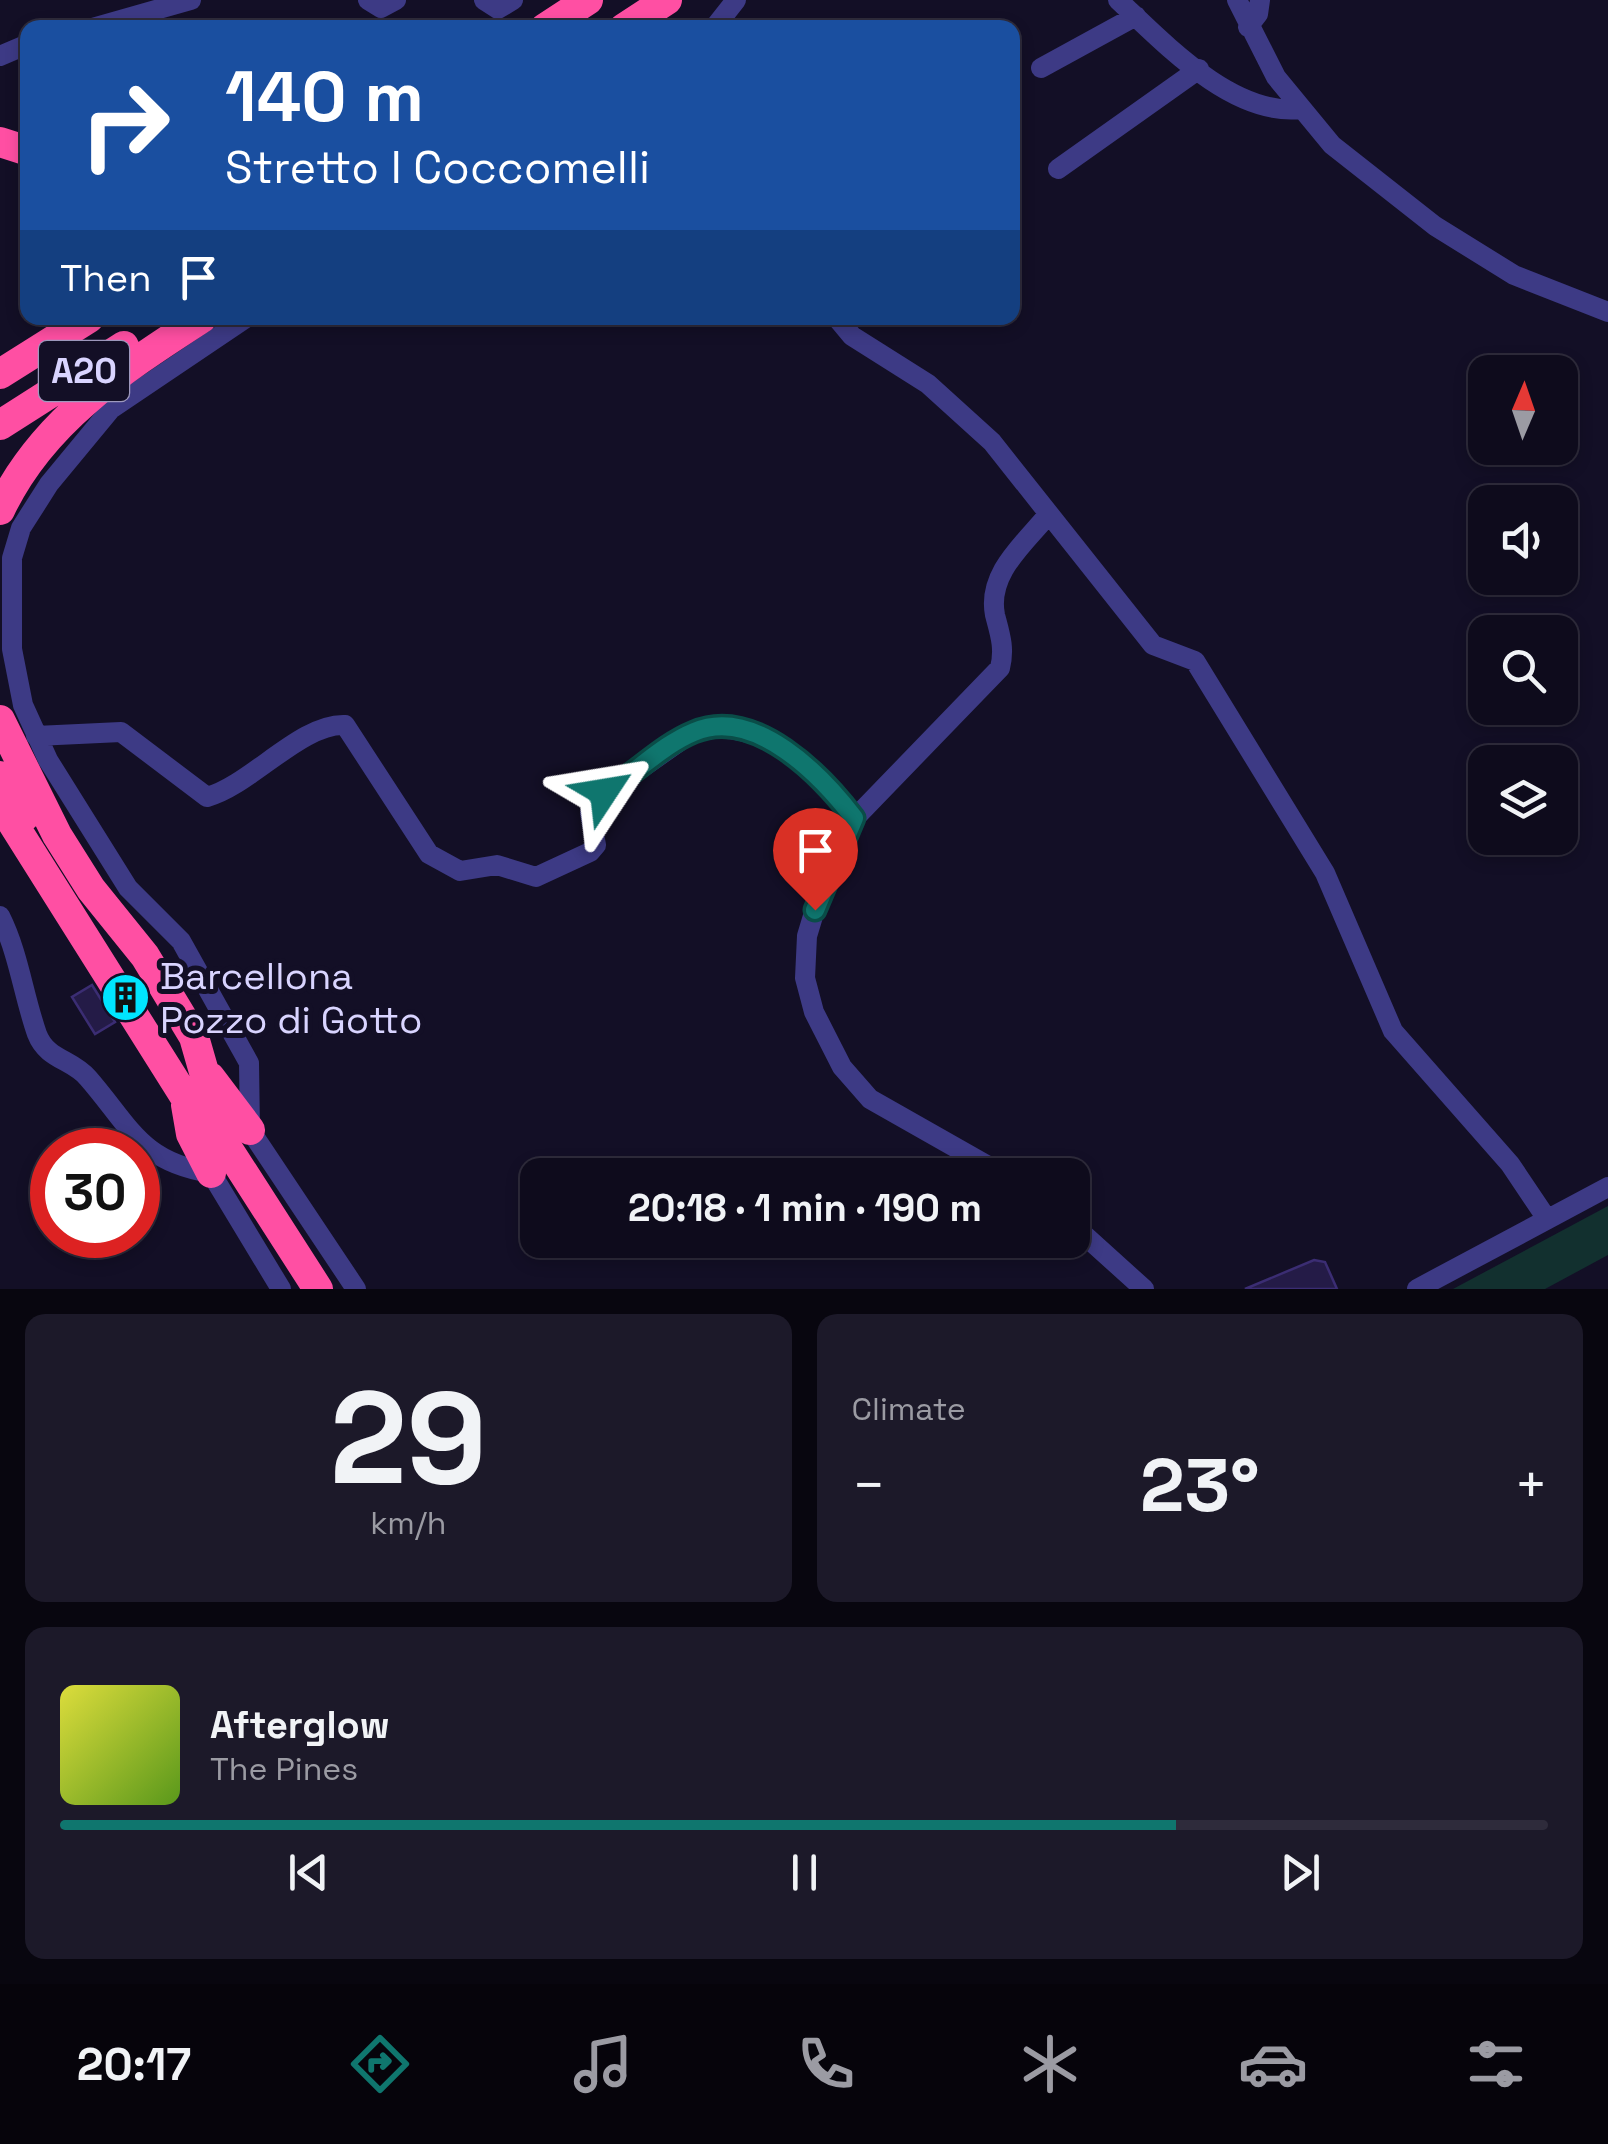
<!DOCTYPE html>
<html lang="en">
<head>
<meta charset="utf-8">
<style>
  body { margin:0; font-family:"Space Grotesk",sans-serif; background:#1c1929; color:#f1f3f6; height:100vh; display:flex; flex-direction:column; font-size:38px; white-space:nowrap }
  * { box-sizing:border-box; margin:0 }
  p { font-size:32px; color:#9b9ba3 }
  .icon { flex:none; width:55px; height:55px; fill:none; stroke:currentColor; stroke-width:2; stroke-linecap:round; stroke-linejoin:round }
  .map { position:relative; height:1289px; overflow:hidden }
  .details { display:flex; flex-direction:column; gap:25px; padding:25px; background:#08060f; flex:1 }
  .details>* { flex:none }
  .guide { position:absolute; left:20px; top:20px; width:1000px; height:305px; border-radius:20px; box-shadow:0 5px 15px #0003,0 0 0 2px #2e2b3b; background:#1a4fa0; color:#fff; overflow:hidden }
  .needle { width:65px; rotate:2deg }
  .fabs { position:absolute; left:1468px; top:355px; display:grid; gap:20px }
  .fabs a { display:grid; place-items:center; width:110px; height:110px; border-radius:20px; background:#0e0b1c; box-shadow:0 5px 15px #0003,0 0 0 2px #2e2b3b; font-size:50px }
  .speed { position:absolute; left:30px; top:1128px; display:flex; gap:20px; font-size:50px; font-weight:700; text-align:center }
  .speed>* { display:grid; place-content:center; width:130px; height:130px; border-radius:50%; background:#0e0b1c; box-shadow:0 5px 15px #0003,0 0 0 2px #2e2b3b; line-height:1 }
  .speed .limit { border:15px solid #d22; background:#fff; color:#111 }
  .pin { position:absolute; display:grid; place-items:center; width:85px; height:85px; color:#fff; margin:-102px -42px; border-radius:50% 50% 50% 0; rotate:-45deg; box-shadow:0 0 10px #0007 }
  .pin .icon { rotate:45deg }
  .me { position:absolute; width:110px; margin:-55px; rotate:57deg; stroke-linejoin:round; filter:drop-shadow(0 0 8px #0008) }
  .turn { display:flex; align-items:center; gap:35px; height:210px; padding:0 40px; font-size:45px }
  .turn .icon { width:130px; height:130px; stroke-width:2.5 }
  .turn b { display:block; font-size:70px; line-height:85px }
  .then { display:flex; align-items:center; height:95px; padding:0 40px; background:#0003; gap:20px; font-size:38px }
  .big { font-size:75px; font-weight:800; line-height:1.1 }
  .details .tile { flex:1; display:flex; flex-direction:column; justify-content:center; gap:15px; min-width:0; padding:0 35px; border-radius:20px; background:#1c1929 }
  .details .dial { align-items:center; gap:0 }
  .dial b { font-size:130px; line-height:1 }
  .song { display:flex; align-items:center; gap:30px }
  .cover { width:120px; height:120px; border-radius:15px; background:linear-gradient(135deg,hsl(60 70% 55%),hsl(90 70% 35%)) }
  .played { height:10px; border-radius:5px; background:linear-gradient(90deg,#0f766e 75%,#2e2b3b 75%) }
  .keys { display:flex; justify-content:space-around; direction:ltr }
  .heat { display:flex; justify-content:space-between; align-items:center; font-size:55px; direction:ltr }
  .details .tiles { flex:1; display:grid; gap:25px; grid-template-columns:1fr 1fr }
  .tile:last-child { grid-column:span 2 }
  .trip { position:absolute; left:520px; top:1158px; width:570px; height:100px; border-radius:20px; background:#0e0b1c; box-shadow:0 5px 15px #0003,0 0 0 2px #2e2b3b; font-weight:800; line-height:100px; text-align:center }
  .menu { display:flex; height:160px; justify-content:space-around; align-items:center; background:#06040b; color:#9b9ba3 }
  .menu .icon { width:70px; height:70px }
  .menu .selected { color:#0f766e }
  .menu b { font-size:45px; color:#f1f3f6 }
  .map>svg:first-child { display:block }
</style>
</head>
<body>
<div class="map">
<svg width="1608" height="1289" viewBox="0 0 1608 1289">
  <rect width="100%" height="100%" fill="#130f26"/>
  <path fill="#12302f" d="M 1608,1206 L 1608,1255 L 1545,1289 L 1453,1289 Z"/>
  <path fill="#241b47" stroke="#3b2d73" stroke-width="2.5" d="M 92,985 L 115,1022 L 95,1034 L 72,997 Z
    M 1314,1260 L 1325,1262 L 1337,1289 L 1245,1289 Z"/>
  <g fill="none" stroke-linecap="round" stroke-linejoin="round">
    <path stroke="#3d3a85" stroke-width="20" d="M 368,0 L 381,8 L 396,0
      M 484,0 L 498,9 L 513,0
      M 1118,0 C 1164,43 1232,116 1300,109
      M 1237,0 L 1276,77 L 1332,145 L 1435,226 L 1514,275 L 1608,312
      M 1248,27 L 1258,14 L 1260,0
      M 92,28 L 191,0
      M 714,28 L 736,0
      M 0,56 L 28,44
      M 1041,68 L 1136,16
      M 1058,169 L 1199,69
      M 246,318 L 111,409 L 49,484 L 21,528 L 12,558 L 12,649 L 23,705 L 48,760 L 128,888 L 181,941 L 249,1063 L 250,1130 L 356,1289
      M 837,318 L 852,336 L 928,384 L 992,442 L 1153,645 L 1195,661 L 1325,873 L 1393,1031 L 1510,1164 L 1547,1219
      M 36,736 L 121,732 L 207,797 C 251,785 301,723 345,725 L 429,854 L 460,871 L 497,865 L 536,877 L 590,852 L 596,845 L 590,813 L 595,801 L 693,732 C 759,714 817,769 854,819
      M 0,916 C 19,954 23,994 37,1034 C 47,1060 72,1059 88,1078 C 130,1126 140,1162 211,1173 L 281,1289
      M 1004,1175 L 870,1099 L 842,1067 L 814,1012 L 805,978 L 807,936 L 823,883 L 854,819 L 1000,668 C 1005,648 1000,634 995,615 C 987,574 1023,545 1047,516
      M 1072,1224 L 1144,1289
      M 1417,1289 L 1608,1187"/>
    <path stroke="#ff4fa3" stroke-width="30" d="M 545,28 L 588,0
      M 624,28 L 667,0
      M 0,142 L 28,151
      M 0,374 L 89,318
      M 0,425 L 124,346
      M 0,510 C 42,421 122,370 202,318
      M 0,720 L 57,835 L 91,889 L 145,956 L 194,1037 L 221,1131
      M 0,776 L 25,816
      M 0,803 L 185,1097 L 230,1152 L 318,1289
      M 210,1077 L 250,1130
      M 186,1105 L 191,1134 L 211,1173"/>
  </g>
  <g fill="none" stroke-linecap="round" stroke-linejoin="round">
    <defs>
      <path id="route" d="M 604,792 C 635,774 662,745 694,732 C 755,706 822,776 854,818 L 815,910"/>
    </defs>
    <use href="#route" stroke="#0a4d48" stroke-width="25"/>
    <use href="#route" stroke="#0f766e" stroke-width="18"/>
  </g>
  <defs>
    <symbol id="building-disc" viewBox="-11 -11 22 22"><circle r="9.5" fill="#00e5ff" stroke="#130f26"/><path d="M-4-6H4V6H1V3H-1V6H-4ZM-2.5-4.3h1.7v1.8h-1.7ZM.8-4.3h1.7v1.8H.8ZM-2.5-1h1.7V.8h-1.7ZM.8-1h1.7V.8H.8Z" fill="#111"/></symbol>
  </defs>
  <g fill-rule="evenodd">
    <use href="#building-disc" x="98" y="970" width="55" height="55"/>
  </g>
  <g text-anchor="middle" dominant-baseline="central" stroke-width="10" stroke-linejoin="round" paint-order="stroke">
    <rect fill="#130f26" stroke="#9e99be" stroke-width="2.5" x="39" y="341" width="90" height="60" rx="8"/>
    <g font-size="35" font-weight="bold" fill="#d9d4ff">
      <text x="84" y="371">A20</text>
    </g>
    <g font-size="38" fill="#d9d4ff" stroke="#130f26" text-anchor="start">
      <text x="160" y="976">Barcellona<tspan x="160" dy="44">Pozzo di Gotto</tspan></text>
    </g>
  </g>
</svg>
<div class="fabs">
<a><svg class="needle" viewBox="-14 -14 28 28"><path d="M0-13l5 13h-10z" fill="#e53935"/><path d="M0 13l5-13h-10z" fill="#9b9ba3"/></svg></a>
<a><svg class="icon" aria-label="sound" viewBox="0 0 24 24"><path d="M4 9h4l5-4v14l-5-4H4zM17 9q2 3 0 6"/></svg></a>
<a><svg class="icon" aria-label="search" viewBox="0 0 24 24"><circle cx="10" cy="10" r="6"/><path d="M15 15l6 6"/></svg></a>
<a><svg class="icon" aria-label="layers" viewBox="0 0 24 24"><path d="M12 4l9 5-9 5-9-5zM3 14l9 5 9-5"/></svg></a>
</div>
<div class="speed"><div class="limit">30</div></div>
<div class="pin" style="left:815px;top:910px;background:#d93025"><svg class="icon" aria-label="arrive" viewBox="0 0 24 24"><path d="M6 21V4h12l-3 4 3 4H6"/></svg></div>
<svg class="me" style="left:604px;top:792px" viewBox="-20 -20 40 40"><path d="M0-17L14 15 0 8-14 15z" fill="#0f766e" stroke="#fff" stroke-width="4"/></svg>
<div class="trip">20:18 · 1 min · 190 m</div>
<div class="guide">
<div class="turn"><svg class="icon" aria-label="right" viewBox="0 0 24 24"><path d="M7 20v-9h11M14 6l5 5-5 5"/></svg><div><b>140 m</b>Stretto I Coccomelli</div></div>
<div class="then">Then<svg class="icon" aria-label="arrive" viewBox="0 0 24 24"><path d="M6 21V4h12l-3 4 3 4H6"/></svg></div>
</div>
</div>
<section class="details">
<div class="tiles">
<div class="tile dial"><b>29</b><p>km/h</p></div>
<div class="tile"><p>Climate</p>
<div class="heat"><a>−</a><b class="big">23°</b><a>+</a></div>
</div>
<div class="tile">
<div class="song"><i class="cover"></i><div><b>Afterglow</b><p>The Pines</p></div></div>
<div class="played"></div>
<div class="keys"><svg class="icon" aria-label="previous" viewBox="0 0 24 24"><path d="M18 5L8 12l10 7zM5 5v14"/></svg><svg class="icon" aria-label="pause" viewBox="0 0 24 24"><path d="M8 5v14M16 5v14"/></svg><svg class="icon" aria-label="next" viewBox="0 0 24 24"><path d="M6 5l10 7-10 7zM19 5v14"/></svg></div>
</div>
</div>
</section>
<nav class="menu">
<b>20:17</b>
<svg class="icon selected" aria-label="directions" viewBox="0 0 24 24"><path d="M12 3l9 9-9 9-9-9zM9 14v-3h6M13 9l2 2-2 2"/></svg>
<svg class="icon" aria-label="music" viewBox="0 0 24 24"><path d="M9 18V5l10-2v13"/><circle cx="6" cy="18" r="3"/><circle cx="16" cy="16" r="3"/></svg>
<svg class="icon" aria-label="phone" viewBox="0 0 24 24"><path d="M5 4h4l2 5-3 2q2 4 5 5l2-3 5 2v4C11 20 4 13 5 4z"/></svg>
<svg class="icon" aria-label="climate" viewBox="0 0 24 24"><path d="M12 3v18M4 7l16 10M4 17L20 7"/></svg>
<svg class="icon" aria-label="car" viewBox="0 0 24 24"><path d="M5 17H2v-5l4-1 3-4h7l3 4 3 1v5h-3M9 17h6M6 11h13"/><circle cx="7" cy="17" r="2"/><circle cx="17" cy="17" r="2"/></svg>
<svg class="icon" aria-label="filters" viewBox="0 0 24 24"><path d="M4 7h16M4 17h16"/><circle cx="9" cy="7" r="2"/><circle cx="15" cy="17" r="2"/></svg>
</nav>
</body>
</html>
